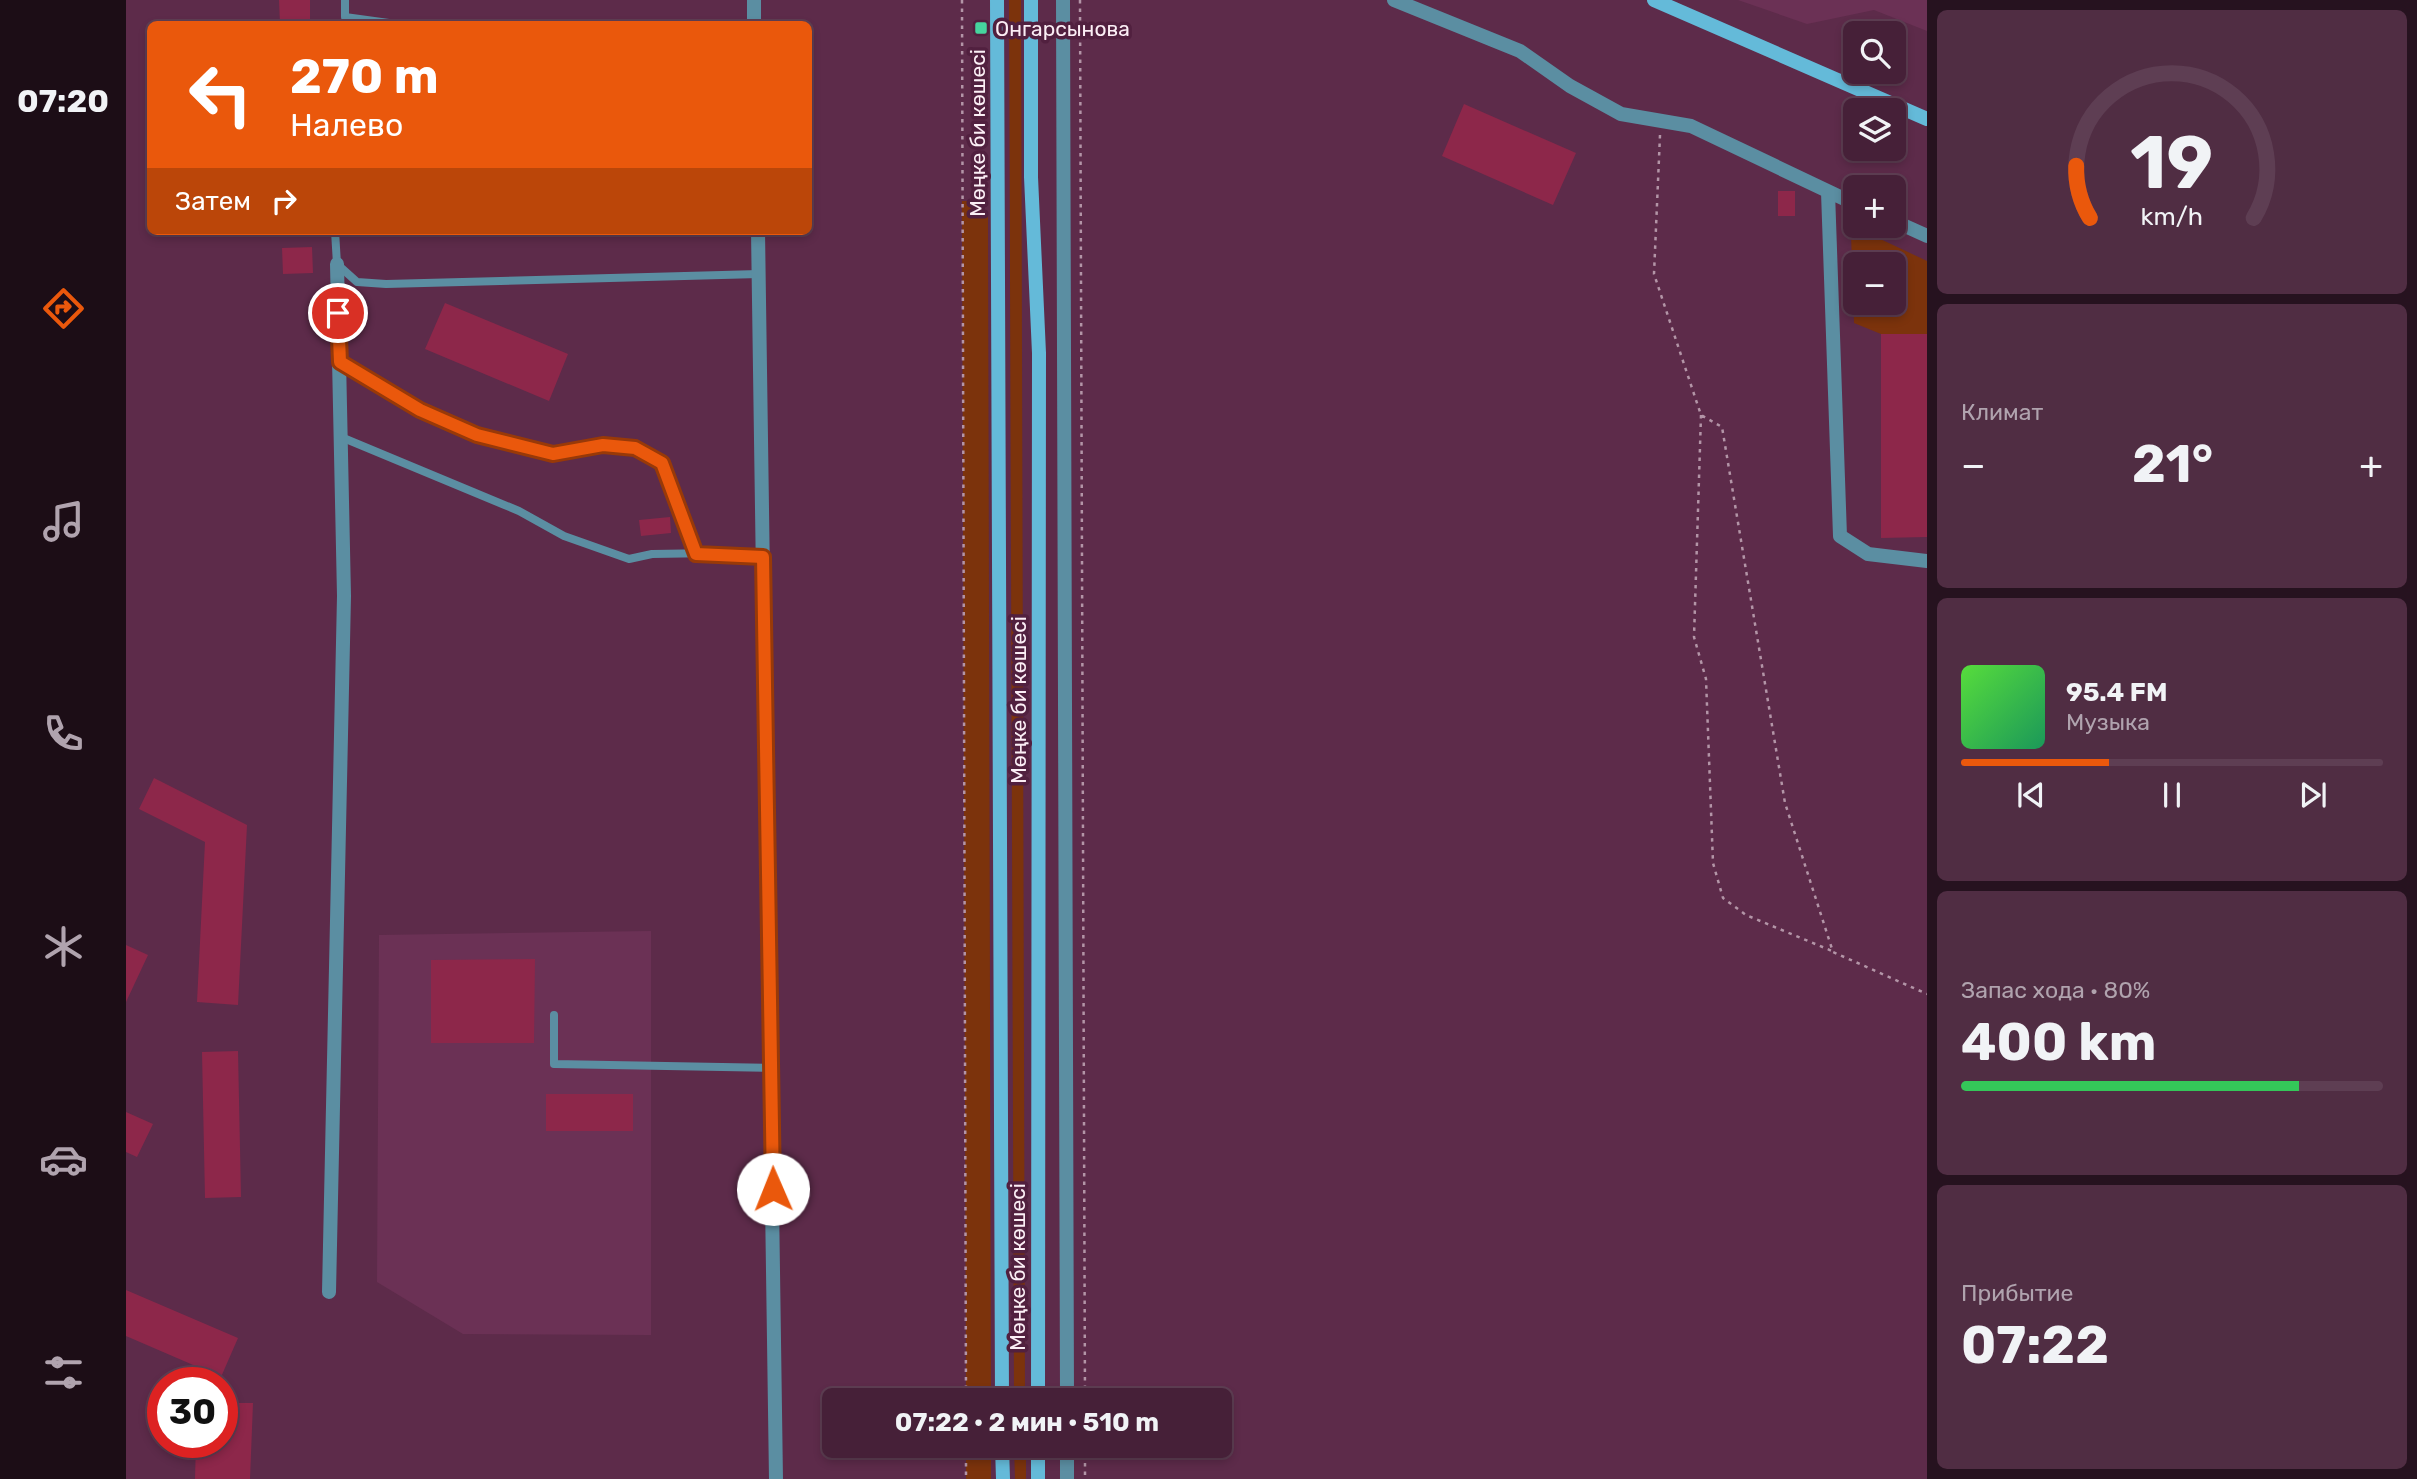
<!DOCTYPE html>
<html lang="ru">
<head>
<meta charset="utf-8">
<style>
  body { margin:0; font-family:Rubik,sans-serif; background:#502d43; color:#f1f3f6; height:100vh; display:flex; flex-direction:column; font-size:26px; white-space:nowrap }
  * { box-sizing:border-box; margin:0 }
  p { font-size:23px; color:#b0a3ae }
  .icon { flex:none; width:38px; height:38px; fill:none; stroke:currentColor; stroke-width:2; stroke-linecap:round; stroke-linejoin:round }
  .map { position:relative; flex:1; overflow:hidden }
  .sheet { display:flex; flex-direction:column; gap:10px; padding:10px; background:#26121f; width:490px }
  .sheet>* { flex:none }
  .top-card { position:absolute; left:21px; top:21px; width:665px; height:214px; border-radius:10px; box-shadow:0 4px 10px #0003,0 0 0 2px #5e3e53; background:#ea580c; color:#fff; overflow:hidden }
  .buttons { position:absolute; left:1717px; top:21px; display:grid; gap:14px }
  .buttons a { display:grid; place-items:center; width:63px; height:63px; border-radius:10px; background:#462038; box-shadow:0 4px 10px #0003,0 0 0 2px #5e3e53; font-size:35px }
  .speed { position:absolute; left:21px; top:1367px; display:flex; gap:14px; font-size:35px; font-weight:700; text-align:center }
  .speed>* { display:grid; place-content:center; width:91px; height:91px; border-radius:50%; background:#462038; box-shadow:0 4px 10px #0003,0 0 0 2px #5e3e53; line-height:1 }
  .speed .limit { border:10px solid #d22; background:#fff; color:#111 }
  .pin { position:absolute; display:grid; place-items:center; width:60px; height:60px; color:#fff; margin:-30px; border:4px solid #fff; border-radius:50%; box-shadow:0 2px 7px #0007 }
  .me { position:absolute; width:77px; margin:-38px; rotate:359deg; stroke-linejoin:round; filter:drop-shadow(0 0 5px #0008) }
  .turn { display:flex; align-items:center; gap:24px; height:147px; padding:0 28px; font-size:32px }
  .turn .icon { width:91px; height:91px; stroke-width:2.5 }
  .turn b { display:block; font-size:49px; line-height:60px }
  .then { display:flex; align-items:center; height:66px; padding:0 28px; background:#0003; gap:14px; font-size:26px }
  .big { font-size:52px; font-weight:700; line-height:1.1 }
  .sheet .tile { flex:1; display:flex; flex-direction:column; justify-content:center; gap:10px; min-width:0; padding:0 24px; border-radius:10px; background:#502d43 }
  .sheet .dial { align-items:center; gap:0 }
  .dial svg { height:182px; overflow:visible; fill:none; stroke:#5e3e53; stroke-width:7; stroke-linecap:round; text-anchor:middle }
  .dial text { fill:#f1f3f6; stroke:none }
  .song { display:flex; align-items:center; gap:21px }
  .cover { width:84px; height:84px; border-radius:10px; background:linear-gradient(135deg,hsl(110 70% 55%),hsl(150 70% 35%)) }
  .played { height:7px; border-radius:4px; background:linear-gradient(90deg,#ea580c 35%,#5e3e53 35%) }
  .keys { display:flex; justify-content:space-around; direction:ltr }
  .heat { display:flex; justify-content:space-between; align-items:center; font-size:38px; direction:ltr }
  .charge { height:10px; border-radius:5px; background:linear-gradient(90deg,#34c759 80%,#5e3e53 0) }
  .trip { position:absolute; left:696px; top:1388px; width:410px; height:70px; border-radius:10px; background:#462038; box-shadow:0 4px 10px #0003,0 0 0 2px #5e3e53; font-weight:700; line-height:70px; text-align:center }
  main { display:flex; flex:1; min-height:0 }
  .tab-bar { display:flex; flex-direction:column; width:126px; justify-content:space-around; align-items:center; background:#1c0d16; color:#b0a3ae }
  .tab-bar .icon { width:49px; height:49px }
  .tab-bar .current { color:#ea580c }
  .tab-bar b { font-size:32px; color:#f1f3f6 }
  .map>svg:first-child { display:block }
</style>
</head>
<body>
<main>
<nav class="tab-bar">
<b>07:20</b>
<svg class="icon current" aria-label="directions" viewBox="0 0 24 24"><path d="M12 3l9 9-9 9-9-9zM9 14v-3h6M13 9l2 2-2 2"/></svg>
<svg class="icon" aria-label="music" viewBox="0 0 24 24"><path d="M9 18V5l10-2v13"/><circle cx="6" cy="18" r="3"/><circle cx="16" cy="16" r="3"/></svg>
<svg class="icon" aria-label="phone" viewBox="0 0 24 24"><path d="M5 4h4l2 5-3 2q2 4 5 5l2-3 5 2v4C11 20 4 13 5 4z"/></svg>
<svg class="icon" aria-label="climate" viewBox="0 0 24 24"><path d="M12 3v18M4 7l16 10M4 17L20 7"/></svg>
<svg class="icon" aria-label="car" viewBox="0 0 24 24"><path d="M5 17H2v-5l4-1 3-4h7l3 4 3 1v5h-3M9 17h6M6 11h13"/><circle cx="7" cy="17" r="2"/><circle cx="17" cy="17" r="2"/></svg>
<svg class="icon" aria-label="filters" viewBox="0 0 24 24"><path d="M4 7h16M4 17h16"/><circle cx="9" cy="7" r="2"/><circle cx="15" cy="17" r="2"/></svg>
</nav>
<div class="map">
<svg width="1801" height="1479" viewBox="0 0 1801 1479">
  <rect width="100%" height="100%" fill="#5d2b4a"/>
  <path fill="#6b3155" d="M 1612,0 L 1801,0 L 1801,31 L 1748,10 L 1681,24 Z
    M 525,931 L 525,1335 L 337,1334 L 251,1282 L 253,935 Z"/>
  <path fill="#7c330c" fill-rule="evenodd" d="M 883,0 L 895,0 L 899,1400 L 888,1400 Z
    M 836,201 L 846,201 L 862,217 L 865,1400 L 840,1400 Z
    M 1725,234 L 1750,237 L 1801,261 L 1801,334 L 1755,334 L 1728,323 ZM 1729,264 L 1768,264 L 1768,303 L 1729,303 Z
    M 840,1446 L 865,1446 L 865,1479 L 840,1479 Z
    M 888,1446 L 900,1446 L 900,1479 L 889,1479 Z"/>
  <path fill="#8d274a" d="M 153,0 L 184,0 L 184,24 L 154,24 Z
    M 1338,104 L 1450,153 L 1427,205 L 1316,156 Z
    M 1652,191 L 1669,191 L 1669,216 L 1652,216 Z
    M 186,247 L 187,273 L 157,274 L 156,248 Z
    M 319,303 L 442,354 L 423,401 L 299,349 Z
    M 1755,334 L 1801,334 L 1801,537 L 1755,538 Z
    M 544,517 L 545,533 L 515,536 L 513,520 Z
    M 28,778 L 121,825 L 112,1005 L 71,1002 L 79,842 L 13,809 Z
    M 0,945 L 22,955 L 0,1002 Z
    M 409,959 L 408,1043 L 305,1043 L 305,960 Z
    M 112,1051 L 115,1197 L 79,1198 L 76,1052 Z
    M 420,1094 L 507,1094 L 507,1131 L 420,1131 Z
    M 0,1112 L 27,1124 L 11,1157 L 0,1152 Z
    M 0,1290 L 112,1338 L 95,1377 L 0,1336 Z
    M 96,1403 L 127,1403 L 124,1479 L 69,1479 L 70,1442 L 96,1442 Z"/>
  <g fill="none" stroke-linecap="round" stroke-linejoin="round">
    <path stroke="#b395a7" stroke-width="2.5" stroke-dasharray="3.5 5" stroke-linecap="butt" d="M 836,0 L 840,1400
      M 954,0 L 959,1400
      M 1534,135 L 1528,274 L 1575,415 L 1596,427 L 1659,803 L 1707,952 L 1801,994
      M 1575,415 L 1568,637 L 1580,679 L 1587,863 L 1597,898 L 1620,915 L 1706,951
      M 840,1446 L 840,1479
      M 959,1446 L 959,1479"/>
    <path stroke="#5b8ea2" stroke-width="8" d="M 219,0 L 219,17 L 270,24
      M 209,231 L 211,264 L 231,282 L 260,284 L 633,274
      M 213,362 L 294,410 L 351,435 L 427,454 L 477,445 L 509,448 L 535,463 L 570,553
      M 215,437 L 393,511 L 438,536 L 503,559 L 526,554 L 588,553 L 637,557
      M 428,1015 L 428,1064 L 645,1068"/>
    <path stroke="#5b8ea2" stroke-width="14" d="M 628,0 L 628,24
      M 937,0 L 941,1400
      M 1268,0 L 1394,51 L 1444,86 L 1495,114 L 1565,126 L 1729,204
      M 1702,192 L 1714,536 L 1742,554 L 1801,561
      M 1768,221 L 1801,236
      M 632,231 L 650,1479
      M 203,1292 L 218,596 L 211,264
      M 941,1446 L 941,1479"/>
    <path stroke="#64bad9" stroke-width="14" d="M 871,0 L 876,1400
      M 905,0 L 905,177 L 913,353 L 912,1400
      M 1528,0 L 1801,119
      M 876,1446 L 877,1479
      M 912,1479 L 912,1446"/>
  </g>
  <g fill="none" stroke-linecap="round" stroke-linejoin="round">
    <defs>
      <path id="route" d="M 212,313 L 214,362 L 294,410 L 351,435 L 427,454 L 477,445 L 509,448 L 536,463 L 570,554 L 637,557 L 647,1189"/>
    </defs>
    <use href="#route" stroke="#983908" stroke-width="18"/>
    <use href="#route" stroke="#ea580c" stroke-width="12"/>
  </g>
  <rect fill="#46d49e" stroke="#51203f" stroke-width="2.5" x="848" y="21" width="14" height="14" rx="3.5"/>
  <g text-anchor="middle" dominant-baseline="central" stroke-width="7" stroke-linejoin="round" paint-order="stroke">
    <g font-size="21" fill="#fbeef5" stroke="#51203f" text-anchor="start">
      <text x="869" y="28">Онгарсынова</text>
    </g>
    <g font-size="21" fill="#fbeef5" stroke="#51203f">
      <text transform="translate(851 133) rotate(-90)">Мөңке би көшесі</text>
      <text transform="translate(892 700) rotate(-90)">Мөңке би көшесі</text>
      <text transform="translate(891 1267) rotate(-90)">Мөңке би көшесі</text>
    </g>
  </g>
</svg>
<div class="buttons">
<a><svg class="icon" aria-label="search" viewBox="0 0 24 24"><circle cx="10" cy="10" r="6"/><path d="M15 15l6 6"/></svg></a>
<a><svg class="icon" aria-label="layers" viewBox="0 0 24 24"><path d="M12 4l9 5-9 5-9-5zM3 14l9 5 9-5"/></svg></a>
<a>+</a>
<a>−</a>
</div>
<div class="speed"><div class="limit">30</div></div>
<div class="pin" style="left:212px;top:313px;background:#d93025"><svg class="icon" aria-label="arrive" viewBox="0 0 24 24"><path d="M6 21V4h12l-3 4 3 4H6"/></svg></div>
<svg class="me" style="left:647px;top:1189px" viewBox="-20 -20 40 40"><circle r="19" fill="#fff"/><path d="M0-13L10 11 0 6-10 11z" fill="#ea580c"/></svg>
<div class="trip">07:22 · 2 мин · 510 m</div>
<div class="top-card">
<div class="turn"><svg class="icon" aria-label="left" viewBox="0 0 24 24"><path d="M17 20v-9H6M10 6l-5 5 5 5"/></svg><div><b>270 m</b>Налево</div></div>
<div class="then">Затем<svg class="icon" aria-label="right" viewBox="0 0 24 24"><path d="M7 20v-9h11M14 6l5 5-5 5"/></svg></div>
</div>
</div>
<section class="sheet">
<div class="tile dial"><svg viewBox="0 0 100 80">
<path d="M14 69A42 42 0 1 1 86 69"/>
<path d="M14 69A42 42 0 0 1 8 46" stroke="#ea580c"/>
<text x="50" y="56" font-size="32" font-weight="700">19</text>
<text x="50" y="72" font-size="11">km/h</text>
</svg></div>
<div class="tile"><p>Климат</p>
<div class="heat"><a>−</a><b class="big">21°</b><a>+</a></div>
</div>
<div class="tile">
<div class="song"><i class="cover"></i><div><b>95.4 FM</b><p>Музыка</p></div></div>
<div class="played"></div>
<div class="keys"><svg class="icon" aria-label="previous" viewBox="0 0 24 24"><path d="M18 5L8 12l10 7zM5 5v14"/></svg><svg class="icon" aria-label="pause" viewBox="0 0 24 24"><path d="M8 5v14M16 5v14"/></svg><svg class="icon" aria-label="next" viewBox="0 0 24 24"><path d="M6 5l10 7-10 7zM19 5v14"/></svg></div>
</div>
<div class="tile"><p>Запас хода · 80%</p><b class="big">400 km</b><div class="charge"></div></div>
<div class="tile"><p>Прибытие</p><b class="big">07:22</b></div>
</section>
</main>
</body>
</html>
